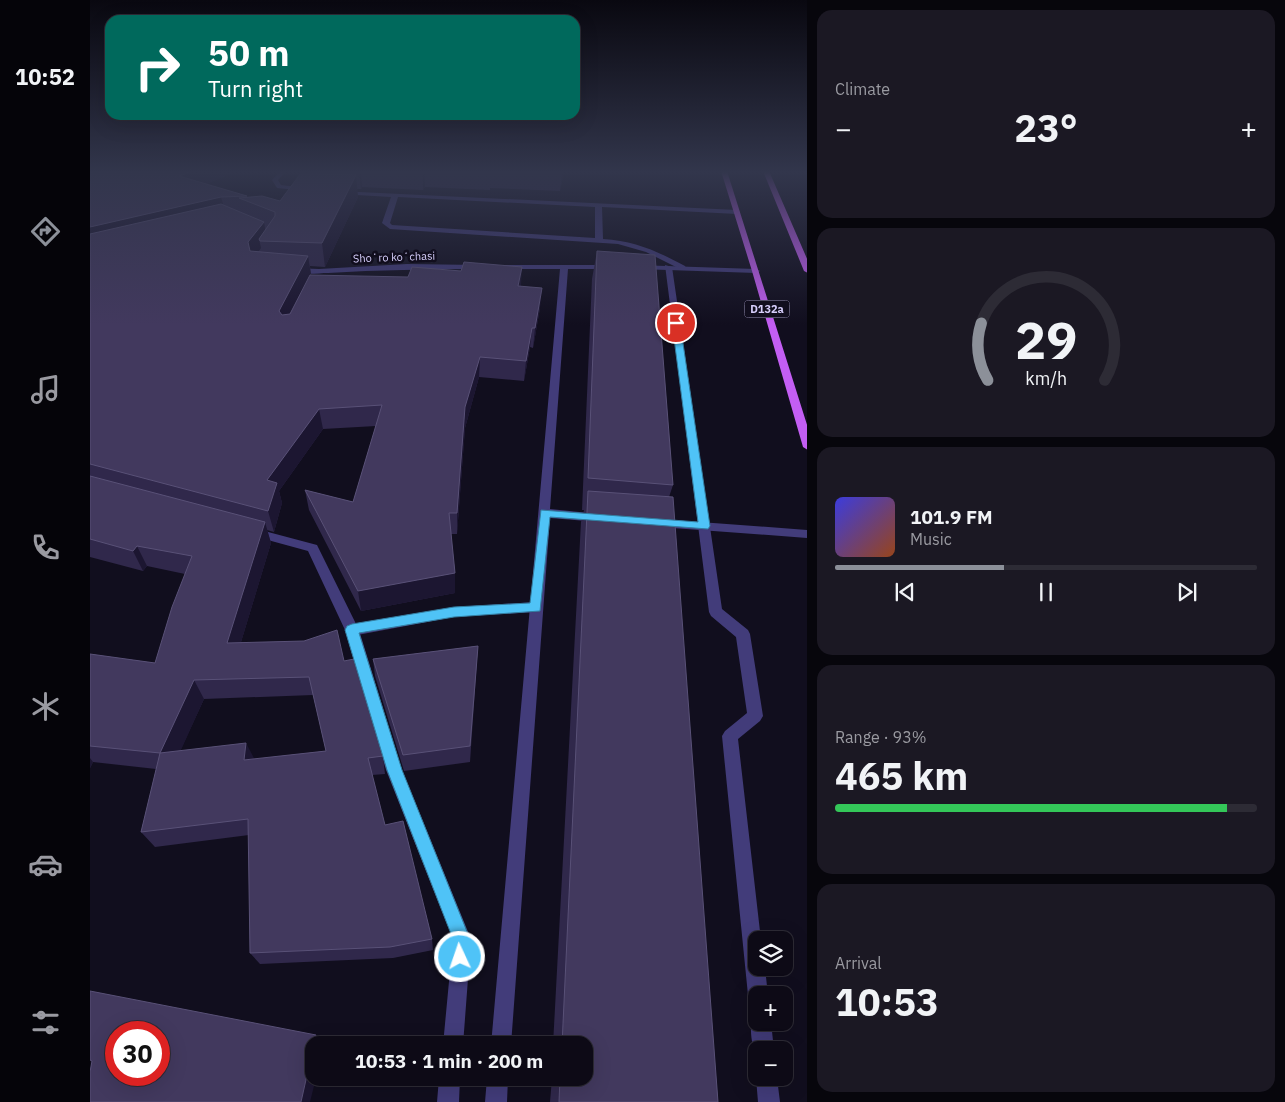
<!DOCTYPE html>
<html lang="en">
<head>
<meta charset="utf-8">
<style>
  body { margin:0; font-family:"IBM Plex Sans",sans-serif; background:#1b1823; color:#f1f3f6; height:100vh; display:flex; flex-direction:column; font-size:19px; white-space:nowrap }
  * { box-sizing:border-box; margin:0 }
  p { font-size:16px; color:#9a9aa1 }
  .icon { flex:none; width:28px; height:28px; fill:none; stroke:currentColor; stroke-width:2; stroke-linecap:round; stroke-linejoin:round }
  .map { position:relative; flex:1; overflow:hidden }
  .panel { display:flex; flex-direction:column; gap:10px; padding:10px; background:#07060c; width:478px }
  .panel>* { flex:none }
  .banner { position:absolute; left:15px; top:15px; width:475px; height:105px; border-radius:15px; box-shadow:0 5px 20px #0002,0 0 0 1px #2d2b35; background:#00695c; color:#fff; overflow:hidden }
  .fabs { position:absolute; left:658px; top:931px; display:grid; gap:10px }
  .fabs a { display:grid; place-items:center; width:45px; height:45px; border-radius:10px; background:#0d0a16; box-shadow:0 5px 20px #0002,0 0 0 1px #2d2b35; font-size:25px }
  .speed { position:absolute; left:15px; top:1021px; display:flex; gap:10px; font-size:25px; font-weight:700; text-align:center }
  .speed>* { display:grid; place-content:center; width:65px; height:65px; border-radius:50%; background:#0d0a16; box-shadow:0 5px 20px #0002,0 0 0 1px #2d2b35; line-height:1 }
  .speed .limit { border:8px solid #d22; background:#fff; color:#111 }
  .pin { position:absolute; display:grid; place-items:center; width:42px; height:42px; color:#fff; margin:-21px; border:2px solid #fff; border-radius:50%; box-shadow:0 1px 5px #0007 }
  .me { position:absolute; width:55px; margin:-28px; rotate:357deg; stroke-linejoin:round; filter:drop-shadow(0 0 4px #0008) }
  .turn { display:flex; align-items:center; gap:18px; height:105px; padding:0 20px; font-size:22px }
  .turn .icon { width:65px; height:65px; stroke-width:2.5 }
  .turn b { display:block; font-size:35px; line-height:42px }
  .big { font-size:38px; font-weight:700; line-height:1.1 }
  .panel .tile { flex:1; display:flex; flex-direction:column; justify-content:center; gap:8px; min-width:0; padding:0 18px; border-radius:15px; background:#1b1823 }
  .panel .dial { align-items:center; gap:0 }
  .dial svg { height:130px; overflow:visible; fill:none; stroke:#2d2b35; stroke-width:7; stroke-linecap:round; text-anchor:middle }
  .dial text { fill:#f1f3f6; stroke:none }
  .song { display:flex; align-items:center; gap:15px }
  .cover { width:60px; height:60px; border-radius:8px; background:linear-gradient(135deg,hsl(240 70% 55%),hsl(20 70% 35%)) }
  .played { height:5px; border-radius:2px; background:linear-gradient(90deg,#8c9099 40%,#2d2b35 40%) }
  .keys { display:flex; justify-content:space-around; direction:ltr }
  .heat { display:flex; justify-content:space-between; align-items:center; font-size:28px; direction:ltr }
  .charge { height:8px; border-radius:4px; background:linear-gradient(90deg,#34c759 93%,#2d2b35 0) }
  .trip { position:absolute; left:215px; top:1036px; width:288px; height:50px; border-radius:15px; background:#0d0a16; box-shadow:0 5px 20px #0002,0 0 0 1px #2d2b35; font-weight:700; line-height:50px; text-align:center }
  main { display:flex; flex:1; min-height:0 }
  .tab-bar { display:flex; flex-direction:column; width:90px; justify-content:space-around; align-items:center; background:#050409; color:#9a9aa1 }
  .tab-bar .icon { width:35px; height:35px }
  .tab-bar .active { color:#8c9099 }
  .tab-bar b { font-size:22px; color:#f1f3f6 }
  .map>svg:first-child { display:block }
</style>
</head>
<body>
<main>
<nav class="tab-bar">
<b>10:52</b>
<svg class="icon active" aria-label="directions" viewBox="0 0 24 24"><path d="M12 3l9 9-9 9-9-9zM9 14v-3h6M13 9l2 2-2 2"/></svg>
<svg class="icon" aria-label="music" viewBox="0 0 24 24"><path d="M9 18V5l10-2v13"/><circle cx="6" cy="18" r="3"/><circle cx="16" cy="16" r="3"/></svg>
<svg class="icon" aria-label="phone" viewBox="0 0 24 24"><path d="M5 4h4l2 5-3 2q2 4 5 5l2-3 5 2v4C11 20 4 13 5 4z"/></svg>
<svg class="icon" aria-label="climate" viewBox="0 0 24 24"><path d="M12 3v18M4 7l16 10M4 17L20 7"/></svg>
<svg class="icon" aria-label="car" viewBox="0 0 24 24"><path d="M5 17H2v-5l4-1 3-4h7l3 4 3 1v5h-3M9 17h6M6 11h13"/><circle cx="7" cy="17" r="2"/><circle cx="17" cy="17" r="2"/></svg>
<svg class="icon" aria-label="filters" viewBox="0 0 24 24"><path d="M4 7h16M4 17h16"/><circle cx="9" cy="7" r="2"/><circle cx="15" cy="17" r="2"/></svg>
</nav>
<div class="map">
<svg width="718" height="1102" viewBox="0 0 718 1102">
  <rect width="100%" height="100%" fill="#110e1e"/>
  <g fill="none" stroke-linecap="round" stroke-linejoin="round">
    <path fill="#423c7a" fill-rule="evenodd" d="M 190,171 L 196,171 L 188,180 L 191,185 L 215,188 L 218,190 L 217,191 L 187,188 L 182,180 Z
      M 248,191 L 647,210 L 650,212 L 647,214 L 512,207 L 513,239 C 545,241 567,251 595,266 L 596,268 L 592,270 L 556,252 L 528,244 L 300,229 L 292,223 L 301,197 L 250,194 L 247,192 ZM 308,197 L 505,207 L 505,238 L 302,225 L 300,223 Z
      M 575,265 L 582,267 L 632,609 L 658,630 L 660,634 L 673,716 L 670,721 L 648,739 L 671,940 L 666,940 L 666,968 L 675,968 L 678,995 L 666,995 L 666,1004 L 661,1002 L 658,995 L 632,736 L 635,731 L 657,713 L 646,637 L 621,616 L 619,612 Z
      M 446,602 L 451,603 L 453,607 L 451,611 L 446,612 L 364,617 L 262,636 L 257,634 L 255,630 L 257,626 L 262,624 L 364,607 Z
      M 666,1014 L 666,1022 L 681,1022 L 684,1050 L 666,1050 L 666,1056 C 662,1046 657,1022 666,1014 Z
      M 666,1078 L 687,1078 L 690,1102 L 668,1102 Z"/>
    <path fill="#423c7a" fill-rule="evenodd" d="M 317,264 L 389,265 L 393,267 L 389,269 C 338,269 288,270 238,273 C 228,273 208,276 200,270 L 204,268 L 229,269 Z
      M 413,265 L 521,265 L 525,267 L 521,269 L 478,269 L 460,509 L 509,514 L 515,518 L 509,522 L 460,518 L 421,1045 L 401,1045 L 470,269 L 416,269 L 412,267 Z
      M 546,265 L 666,269 L 670,271 L 666,273 L 549,269 L 545,267 Z
      M 569,519 L 718,530 L 718,538 L 569,527 L 563,523 Z
      M 163,528 L 227,545 L 269,630 L 312,770 L 381,939 L 373,1045 L 353,1045 L 363,939 L 296,770 L 255,630 L 218,551 L 159,535 L 157,532 L 159,529 Z
      M 349,1078 L 370,1078 L 369,1102 L 347,1102 Z
      M 397,1078 L 418,1078 L 417,1102 L 395,1102 Z"/>
    <path fill="#c35ef3" fill-rule="evenodd" d="M 631,171 L 637,171 L 718,428 L 718,450 L 713,447 L 662,271 Z
      M 673,171 L 679,171 L 718,261 L 718,273 L 714,271 Z"/>
  </g>
  <path fill="#30284b" fill-rule="evenodd" d="M 0,171 L 147,171 L 116,184 L 157,196 L 157,197 L 190,201 L 217,173 L 217,171 L 474,171 L 470,191 L 400,188 L 400,190 L 335,187 L 333,190 L 272,187 L 271,189 L 267,189 L 268,197 L 235,267 L 220,266 L 221,275 L 431,286 L 450,308 L 443,348 L 440,347 L 434,381 L 389,377 L 375,428 L 367,534 L 361,534 L 365,573 L 365,593 L 271,611 L 219,510 L 215,490 L 263,502 L 286,426 L 233,429 L 189,491 L 192,503 L 184,532 L 177,530 L 181,543 L 151,642 L 254,661 L 293,756 L 295,774 L 282,775 L 295,825 L 342,939 L 343,950 L 303,958 L 170,964 L 160,953 L 159,835 L 65,847 L 51,832 L 66,769 L 3,762 L 0,768 L 0,654 L 65,663 L 95,574 L 57,566 L 53,571 L 0,557 ZM 223,695 L 236,751 L 164,759 L 90,751 L 114,699 Z
    M 507,251 L 583,485 L 579,497 L 628,1102 L 460,1102 L 462,1078 L 494,1078 L 494,1045 L 463,1045 L 491,522 L 494,510 L 492,510 L 502,279 Z
    M 388,646 L 380,762 L 314,771 L 285,676 L 283,659 Z"/>
  <path fill="#1c1631" d="M 102,171 L 147,171 L 94,193 L 89,176 Z
    M 269,171 L 271,171 L 272,187 L 271,189 Z
    M 333,171 L 334,171 L 335,187 L 333,190 Z
    M 472,171 L 474,171 L 470,191 Z
    M 266,175 L 268,197 L 235,267 L 232,243 Z
    M 131,197 L 136,214 L 0,247 L 0,227 Z
    M 174,222 L 177,240 L 169,239 L 171,248 L 162,261 L 158,242 Z
    M 218,256 L 221,274 L 193,330 L 189,311 Z
    M 432,267 L 431,286 L 427,305 L 428,286 Z
    M 452,288 L 450,308 L 443,348 L 445,328 Z
    M 442,328 L 440,347 L 434,381 L 436,361 Z
    M 390,357 L 389,377 L 375,428 L 367,534 L 367,513 L 375,407 Z
    M 229,409 L 233,429 L 189,491 L 192,503 L 184,532 L 178,511 L 177,480 Z
    M 175,522 L 181,543 L 145,662 L 137,643 Z
    M 47,546 L 57,566 L 53,571 L 43,551 Z
    M 365,573 L 365,593 L 271,611 L 268,591 Z
    M 104,680 L 114,699 L 82,770 L 70,753 Z
    M 156,743 L 165,760 L 154,760 Z
    M 0,758 L 3,762 L 0,768 Z
    M 226,1035 L 233,1043 L 233,1045 L 224,1045 L 224,1078 L 226,1078 L 220,1102 L 211,1102 Z"/>
  <path fill="#42395e" stroke="#595177" fill-rule="evenodd" d="M 0,171 L 102,171 L 89,176 L 157,196 L 131,197 L 0,227 Z
    M 211,173 L 266,175 L 232,243 L 170,241 L 169,239 L 185,216 L 185,212 L 149,198 L 172,196 L 190,201 Z
    M 131,204 L 174,222 L 158,242 L 160,251 L 218,256 L 189,311 L 192,315 L 200,314 L 220,275 L 318,277 L 322,267 L 371,271 L 374,262 L 432,267 L 428,286 L 452,288 L 445,328 L 442,328 L 436,361 L 390,357 L 375,407 L 367,513 L 359,513 L 365,573 L 268,591 L 215,490 L 263,502 L 292,405 L 229,409 L 177,480 L 187,483 L 178,511 L 0,464 L 0,234 Z
    M 507,251 L 565,255 L 583,485 L 498,478 Z
    M 0,476 L 175,522 L 137,643 L 214,641 L 247,630 L 254,661 L 264,659 L 293,756 L 278,758 L 295,825 L 313,821 L 342,939 L 300,947 L 160,953 L 158,819 L 51,832 L 70,753 L 0,746 L 0,654 L 65,663 L 82,607 L 102,556 L 47,546 L 43,551 L 0,539 ZM 219,677 L 236,751 L 154,760 L 156,743 L 70,753 L 104,680 Z
    M 498,491 L 583,497 L 628,1102 L 469,1102 L 470,1078 L 494,1078 L 494,1045 L 472,1045 Z
    M 388,646 L 380,746 L 313,755 L 283,659 Z
    M 0,991 L 226,1035 L 211,1102 L 0,1102 L 0,1072 L 2,1061 L 0,1060 ZM 26,1032 L 69,1032 L 69,1075 L 26,1075 Z"/>
  <linearGradient id="sky" x2="0" y2="1"><stop stop-color="#090810"/><stop offset="0.53" stop-color="#32364c"/><stop offset="1" stop-color="#32364c" stop-opacity="0"/></linearGradient>
  <rect width="718" height="325" fill="url(#sky)"/>
  <path fill="#4fc3f7" stroke="#337fa1" d="M 586,320 L 590,323 L 620,526 L 618,529 L 460,517 L 450,611 L 364,617 L 269,633 L 312,770 L 380,939 L 379,957 L 377,963 L 370,965 L 364,963 L 362,957 L 363,939 L 297,770 L 255,630 L 257,626 L 262,624 L 364,607 L 440,603 L 451,510 L 608,522 L 582,323 Z"/>
  <g text-anchor="middle" dominant-baseline="central" stroke-width="5" stroke-linejoin="round" paint-order="stroke">
    <g font-size="11" fill="#d6cefb" stroke="#110e1e">
      <text transform="translate(304 257) rotate(-2)">Shoʻro koʻchasi</text>
    </g>
    <rect fill="#110e1e" stroke="#9b94b9" stroke-width="1" x="654.5" y="300.5" width="45" height="17" rx="4"/>
    <g font-size="11" font-weight="bold" fill="#d6cefb">
      <text x="677" y="309">D132a</text>
    </g>
  </g>
</svg>
<div class="fabs">
<a><svg class="icon" aria-label="layers" viewBox="0 0 24 24"><path d="M12 4l9 5-9 5-9-5zM3 14l9 5 9-5"/></svg></a>
<a>+</a>
<a>−</a>
</div>
<div class="speed"><div class="limit">30</div></div>
<div class="pin" style="left:586px;top:323px;background:#d93025"><svg class="icon" aria-label="arrive" viewBox="0 0 24 24"><path d="M6 21V4h12l-3 4 3 4H6"/></svg></div>
<svg class="me" style="left:370px;top:957px" viewBox="-20 -20 40 40"><circle r="17" fill="#4fc3f7" stroke="#fff" stroke-width="3"/><path d="M0-11L8 9 0 5-8 9z" fill="#fff"/></svg>
<div class="trip">10:53 · 1 min · 200 m</div>
<div class="banner">
<div class="turn"><svg class="icon" aria-label="right" viewBox="0 0 24 24"><path d="M7 20v-9h11M14 6l5 5-5 5"/></svg><div><b>50 m</b>Turn right</div></div>
</div>
</div>
<section class="panel">
<div class="tile"><p>Climate</p>
<div class="heat"><a>−</a><b class="big">23°</b><a>+</a></div>
</div>
<div class="tile dial"><svg viewBox="0 0 100 80">
<path d="M14 69A42 42 0 1 1 86 69"/>
<path d="M14 69A42 42 0 0 1 10 34" stroke="#8c9099"/>
<text x="50" y="56" font-size="32" font-weight="700">29</text>
<text x="50" y="72" font-size="11">km/h</text>
</svg></div>
<div class="tile">
<div class="song"><i class="cover"></i><div><b>101.9 FM</b><p>Music</p></div></div>
<div class="played"></div>
<div class="keys"><svg class="icon" aria-label="previous" viewBox="0 0 24 24"><path d="M18 5L8 12l10 7zM5 5v14"/></svg><svg class="icon" aria-label="pause" viewBox="0 0 24 24"><path d="M8 5v14M16 5v14"/></svg><svg class="icon" aria-label="next" viewBox="0 0 24 24"><path d="M6 5l10 7-10 7zM19 5v14"/></svg></div>
</div>
<div class="tile"><p>Range · 93%</p><b class="big">465 km</b><div class="charge"></div></div>
<div class="tile"><p>Arrival</p><b class="big">10:53</b></div>
</section>
</main>
</body>
</html>
